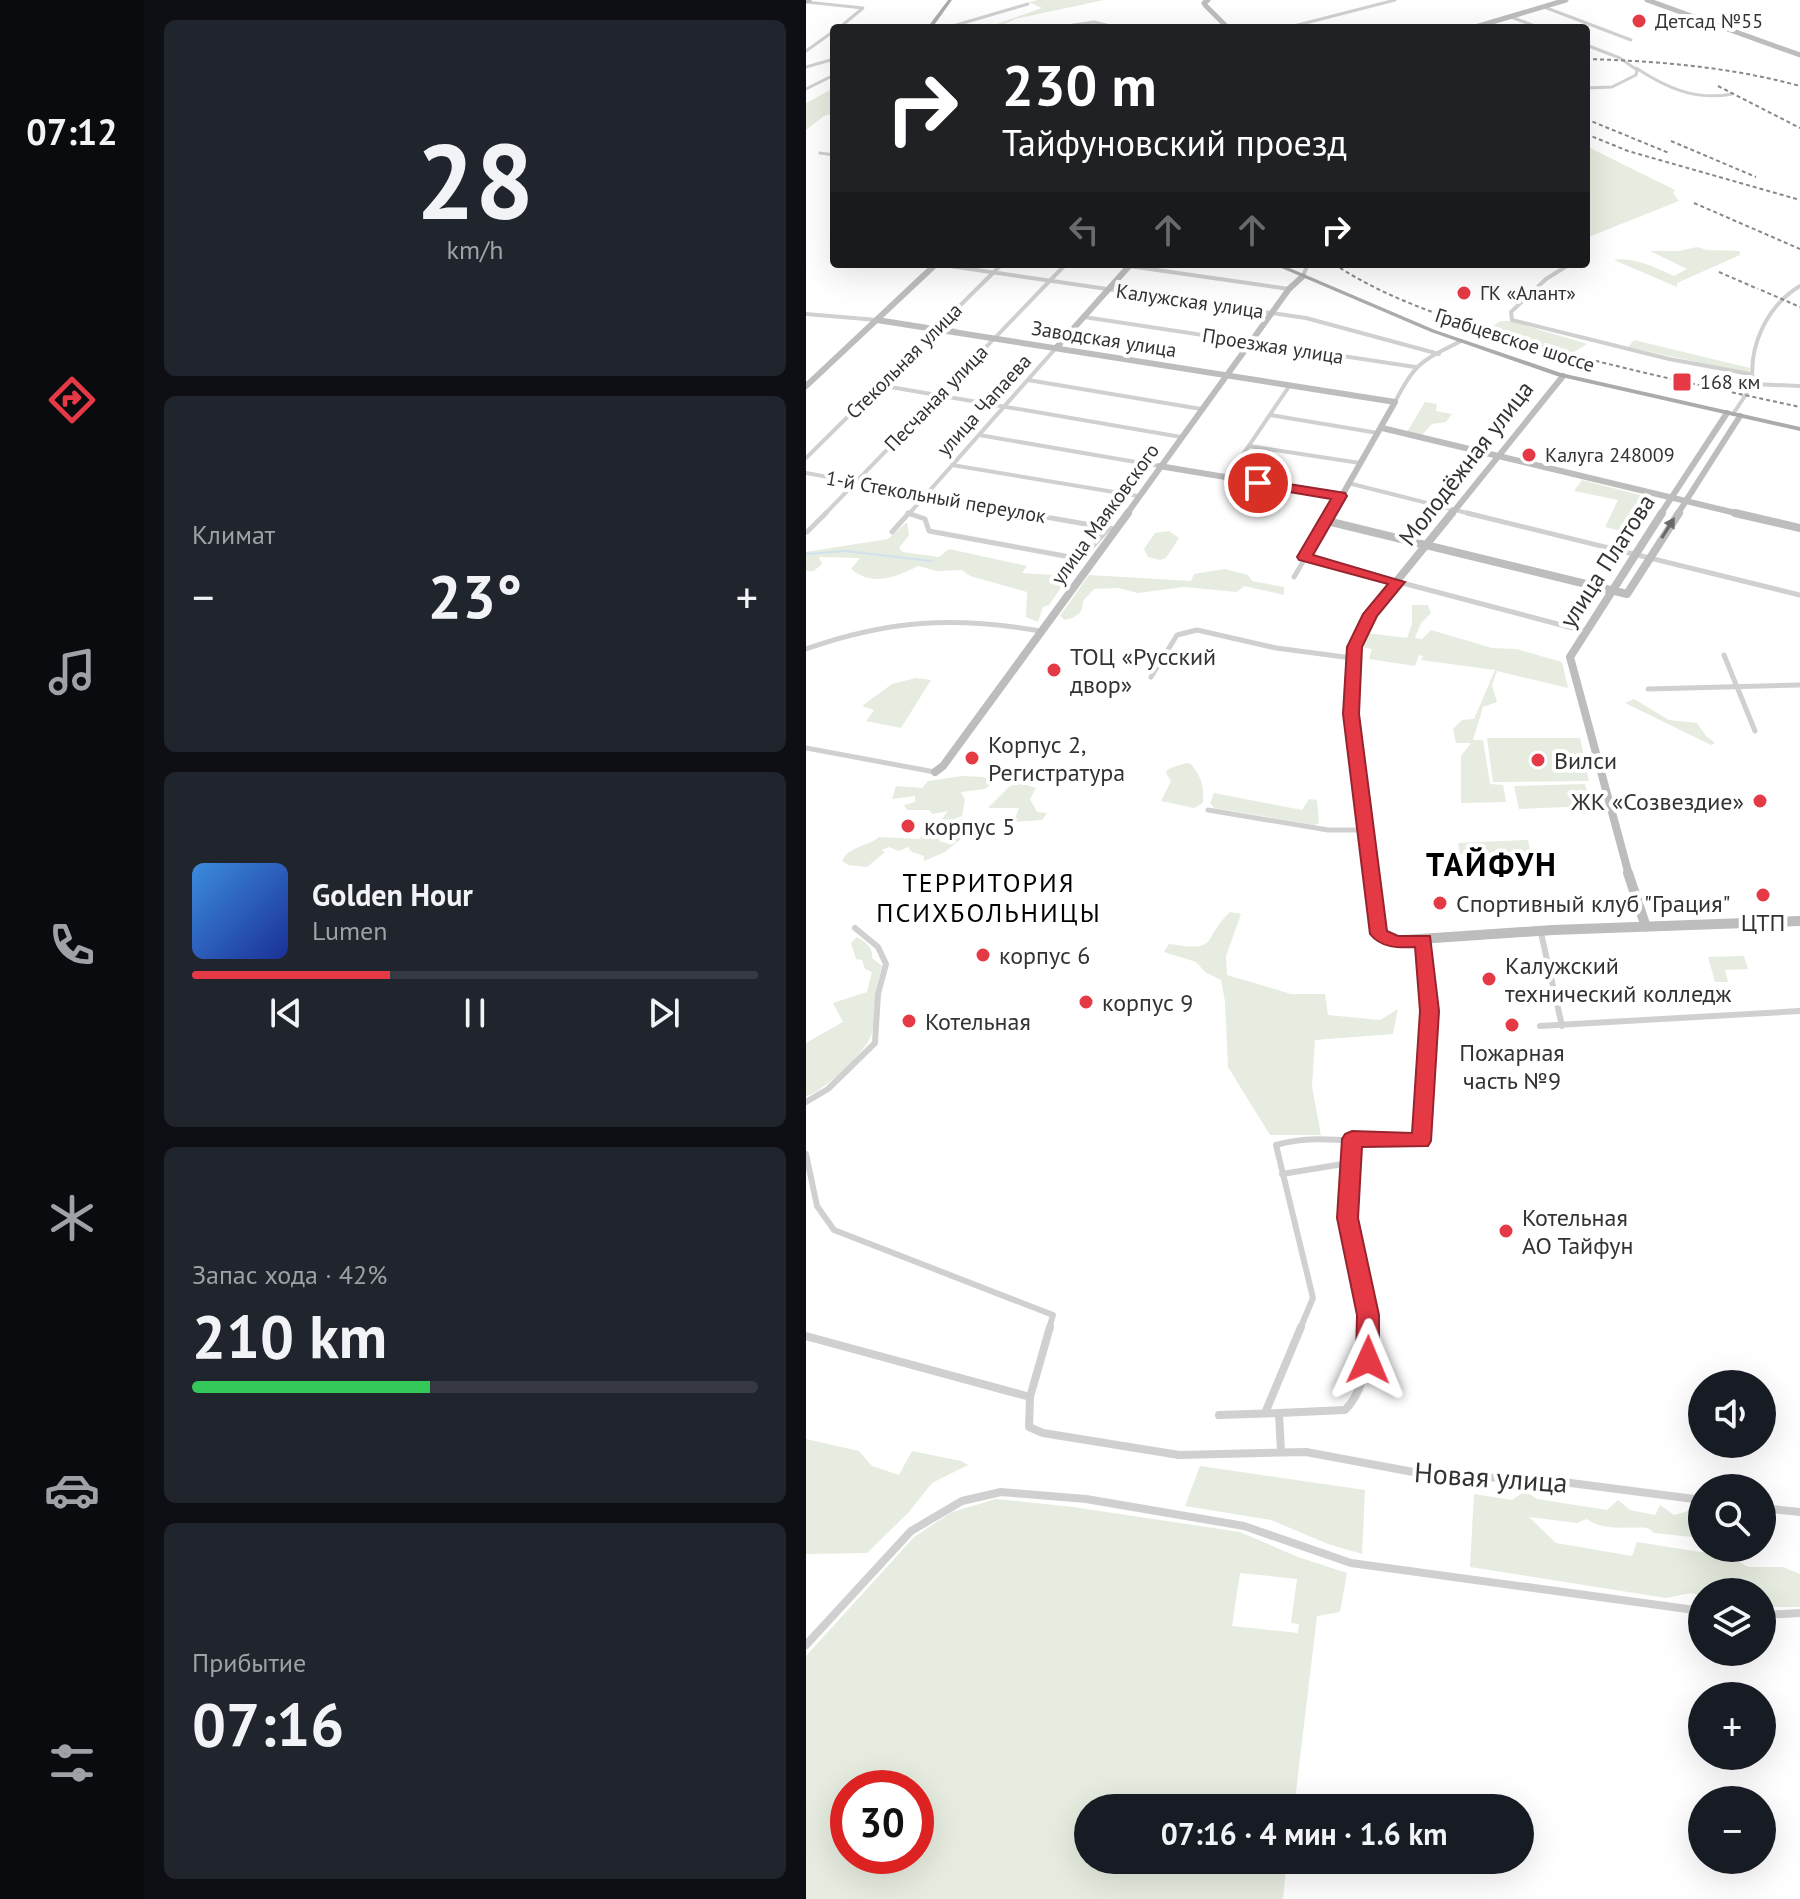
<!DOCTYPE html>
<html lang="ru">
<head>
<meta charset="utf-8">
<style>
  body { margin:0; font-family:"PT Sans",sans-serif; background:#20242c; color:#f1f3f6; height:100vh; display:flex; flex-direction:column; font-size:30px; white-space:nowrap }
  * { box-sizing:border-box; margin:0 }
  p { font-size:26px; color:#9ea1a6 }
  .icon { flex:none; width:44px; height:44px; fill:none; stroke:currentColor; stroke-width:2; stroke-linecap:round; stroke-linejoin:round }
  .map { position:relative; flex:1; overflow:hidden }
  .details { display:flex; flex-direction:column; gap:20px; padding:20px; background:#0d0f14; width:662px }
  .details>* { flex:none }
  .guide { position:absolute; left:24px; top:24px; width:760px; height:244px; border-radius:8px; box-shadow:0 8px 32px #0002; background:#202124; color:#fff; overflow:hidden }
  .buttons { position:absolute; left:882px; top:1370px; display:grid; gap:16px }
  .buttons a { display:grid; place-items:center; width:88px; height:88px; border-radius:50%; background:#171b24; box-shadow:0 8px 32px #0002; font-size:40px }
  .speed { position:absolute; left:24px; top:1770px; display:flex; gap:16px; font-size:40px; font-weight:700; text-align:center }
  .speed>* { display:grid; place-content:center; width:104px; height:104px; border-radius:50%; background:#171b24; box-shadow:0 8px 32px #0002; line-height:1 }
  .speed .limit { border:12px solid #d22; background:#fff; color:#111 }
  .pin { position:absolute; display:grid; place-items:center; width:68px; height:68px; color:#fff; margin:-34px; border:4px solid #fff; border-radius:50%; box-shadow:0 2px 8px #0007 }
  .me { position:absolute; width:88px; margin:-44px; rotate:1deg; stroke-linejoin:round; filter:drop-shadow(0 0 6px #0008) }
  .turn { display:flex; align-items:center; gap:28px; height:168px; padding:0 40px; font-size:36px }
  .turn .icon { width:104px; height:104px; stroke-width:2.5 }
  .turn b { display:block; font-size:56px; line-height:68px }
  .lanes { display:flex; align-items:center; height:76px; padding:0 40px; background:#0003; justify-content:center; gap:40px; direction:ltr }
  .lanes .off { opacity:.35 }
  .big { font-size:60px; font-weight:700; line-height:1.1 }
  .details .tile { flex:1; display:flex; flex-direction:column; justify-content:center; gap:12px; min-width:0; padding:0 28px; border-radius:12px; background:#20242c }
  .details .dial { align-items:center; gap:0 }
  .dial b { font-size:104px; line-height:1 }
  .song { display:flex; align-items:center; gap:24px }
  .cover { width:96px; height:96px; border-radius:12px; background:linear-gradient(135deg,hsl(210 70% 55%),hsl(230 70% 35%)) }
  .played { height:8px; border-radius:4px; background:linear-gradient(90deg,#e63946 35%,#363941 35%) }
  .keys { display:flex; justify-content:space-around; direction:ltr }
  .heat { display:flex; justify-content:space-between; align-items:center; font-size:44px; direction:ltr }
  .charge { height:12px; border-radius:6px; background:linear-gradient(90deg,#34c759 42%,#363941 0) }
  .trip { position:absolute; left:268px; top:1794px; width:460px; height:80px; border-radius:40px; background:#171b24; box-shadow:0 8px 32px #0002; font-weight:700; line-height:80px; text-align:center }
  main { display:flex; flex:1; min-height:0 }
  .tab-bar { display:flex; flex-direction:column; width:144px; justify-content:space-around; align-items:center; background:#090b0e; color:#9ea1a6 }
  .tab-bar .icon { width:56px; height:56px }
  .tab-bar .active { color:#e63946 }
  .tab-bar b { font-size:36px; color:#f1f3f6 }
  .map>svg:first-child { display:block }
</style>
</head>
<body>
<main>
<nav class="tab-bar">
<b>07:12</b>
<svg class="icon active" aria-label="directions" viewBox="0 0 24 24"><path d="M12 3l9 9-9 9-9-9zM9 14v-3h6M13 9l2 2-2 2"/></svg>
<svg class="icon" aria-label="music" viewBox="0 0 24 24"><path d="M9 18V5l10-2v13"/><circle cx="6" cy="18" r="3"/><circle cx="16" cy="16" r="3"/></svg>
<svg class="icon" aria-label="phone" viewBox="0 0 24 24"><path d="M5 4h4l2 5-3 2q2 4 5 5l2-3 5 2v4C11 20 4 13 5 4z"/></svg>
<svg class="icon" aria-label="climate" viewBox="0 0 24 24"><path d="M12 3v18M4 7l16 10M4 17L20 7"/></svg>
<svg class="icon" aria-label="car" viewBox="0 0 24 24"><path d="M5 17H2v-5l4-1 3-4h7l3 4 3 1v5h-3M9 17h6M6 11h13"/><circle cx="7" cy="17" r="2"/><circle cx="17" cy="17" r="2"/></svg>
<svg class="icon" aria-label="filters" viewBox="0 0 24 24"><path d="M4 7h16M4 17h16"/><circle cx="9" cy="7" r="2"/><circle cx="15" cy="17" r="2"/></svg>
</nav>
<section class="details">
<div class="tile dial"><b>28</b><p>km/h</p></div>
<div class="tile"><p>Климат</p>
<div class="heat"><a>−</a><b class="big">23°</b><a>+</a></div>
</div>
<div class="tile">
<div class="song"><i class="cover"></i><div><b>Golden Hour</b><p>Lumen</p></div></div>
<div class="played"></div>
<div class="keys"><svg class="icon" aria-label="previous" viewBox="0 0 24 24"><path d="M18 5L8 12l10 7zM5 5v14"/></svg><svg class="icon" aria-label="pause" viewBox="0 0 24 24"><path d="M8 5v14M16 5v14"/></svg><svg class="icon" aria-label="next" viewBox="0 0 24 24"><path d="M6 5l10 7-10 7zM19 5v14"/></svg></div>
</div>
<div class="tile"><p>Запас хода · 42%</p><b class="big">210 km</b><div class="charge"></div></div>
<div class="tile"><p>Прибытие</p><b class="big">07:16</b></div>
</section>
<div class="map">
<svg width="994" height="1899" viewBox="0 0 994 1899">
  <rect width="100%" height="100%" fill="#fff"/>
  <path fill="#e6ecdf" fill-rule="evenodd" d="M 232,0 L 298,0 L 209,19 L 198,24 L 202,28 L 180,28 L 236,8 L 223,2 Z
    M 28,88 L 28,109 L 23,110 L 28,113 L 18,116 L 0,130 L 0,103 Z
    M 780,146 L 869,190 L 867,193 L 873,201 L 780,238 Z
    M 891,247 L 901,250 L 934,251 L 934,255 L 871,283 L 871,287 L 808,260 C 826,256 851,268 868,276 L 881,269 L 844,251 L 873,251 Z
    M 694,321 L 705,321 L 781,344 L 765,354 L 688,332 L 686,327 Z
    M 828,340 L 944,368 L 942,372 L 927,370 L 822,347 Z
    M 619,402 L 631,404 L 630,411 L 646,414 L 640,422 L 626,424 L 616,435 L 601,432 Z
    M 776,480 L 834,495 L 834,503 L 849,508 L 831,535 L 799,527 L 812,500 L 768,491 Z
    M 101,522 L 103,535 L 93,548 L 97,552 L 133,557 L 143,549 L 221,566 L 216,573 L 263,576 L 243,605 L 237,607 L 232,622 L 220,617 L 221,592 L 164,576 L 156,570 L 131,571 L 112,566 C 91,577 66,587 45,569 L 54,558 L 13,557 L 16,564 L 8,571 L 0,571 L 0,552 L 82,539 Z
    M 363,531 L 373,538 L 360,558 L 354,560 L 342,557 L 338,549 L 349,533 Z
    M 419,569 L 442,575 L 446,581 L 478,587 L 478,595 L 438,586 L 431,592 L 378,587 L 332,593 L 312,588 L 288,589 L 277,601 C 277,614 270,617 259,620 L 254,616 L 283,575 L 385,581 L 388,574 Z
    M 606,605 L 622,605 L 625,613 L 615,623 L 609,638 L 616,639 L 625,630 L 686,648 L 710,649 L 756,662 L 762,688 L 691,671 L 686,685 L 691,702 L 677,707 L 667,740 L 677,740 L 684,784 L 697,785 L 700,802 L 655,803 L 655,756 L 665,743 L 650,743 L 647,729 L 656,720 L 668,719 L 689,670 L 615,660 L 617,656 L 613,655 L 609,666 L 563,659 L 566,649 L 555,647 L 561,633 L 601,638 L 606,624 Z
    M 110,678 L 125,680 L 95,728 L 60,721 L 68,710 L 56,706 L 86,684 Z
    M 828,699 L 863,720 L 891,723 L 900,736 L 909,743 L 905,745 L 819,703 Z
    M 681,738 L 774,738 L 783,781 L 687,782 Z
    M 380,763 L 385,764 C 396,778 398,786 397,803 L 388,808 L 355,801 L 365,781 L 360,773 L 362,769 Z
    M 156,776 L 177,777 L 188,782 L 179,789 L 155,792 L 159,800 L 156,816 L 145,820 L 133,836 L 133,841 L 140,843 L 146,827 L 156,825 L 156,838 L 139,852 L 118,861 L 118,856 L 106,852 L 102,847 L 93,851 L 83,847 L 75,850 L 79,852 L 61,867 L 42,865 L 36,861 C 43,846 61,847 73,837 L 114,839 L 120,828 L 132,824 L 142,811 L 126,814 L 123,810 L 101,810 L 98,805 L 109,802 L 109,796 L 86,799 L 90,786 L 116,788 L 122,781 Z
    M 215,783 L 230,788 L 224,799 L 231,812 L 241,813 L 236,820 L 208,822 L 213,808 L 182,808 L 204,786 Z
    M 779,784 L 785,806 L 713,809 L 708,786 Z
    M 408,793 L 496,810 L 503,799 L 511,800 L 513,823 L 509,825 L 408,808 L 404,803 Z
    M 722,840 L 724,851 L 654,854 L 652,843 Z
    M 424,912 L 435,914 L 420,956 L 421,975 L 485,994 L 519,994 L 522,1015 L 574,1020 L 592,1009 L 587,1034 L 509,1040 L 506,1087 L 515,1135 L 464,1135 L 422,1067 L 419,1001 L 415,980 L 399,972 L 390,962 L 358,952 L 363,944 C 415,952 394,941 424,912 Z
    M 51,937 C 60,942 67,947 66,958 L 76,966 C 73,977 70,987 69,998 C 68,1010 69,1024 65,1036 C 59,1052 16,1093 0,1096 L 0,1043 L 37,1022 L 27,1003 L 61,992 L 66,972 L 59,969 L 56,960 L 50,959 L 45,943 Z
    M 938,956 L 942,969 L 919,970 L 922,982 L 909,982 L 902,957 Z
    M 0,1439 L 53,1451 L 66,1466 L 93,1475 L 106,1451 L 155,1461 L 162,1465 L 126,1483 L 103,1512 L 61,1553 L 0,1554 Z
    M 394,1466 L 559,1490 L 556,1554 L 522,1544 L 465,1520 L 379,1506 Z
    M 719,1491 L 731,1499 L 801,1510 L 812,1500 L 824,1510 L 849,1515 L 854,1505 L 868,1515 L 886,1510 L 896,1513 L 896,1538 L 848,1533 L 842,1528 C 822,1526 799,1532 781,1519 L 771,1523 L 723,1517 L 750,1543 L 826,1556 L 831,1542 L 926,1557 L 942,1567 L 977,1567 L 994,1574 L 994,1607 L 956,1607 L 956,1592 L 896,1592 L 896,1596 L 885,1593 L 860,1598 L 664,1567 L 668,1494 L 706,1500 Z
    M 190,1499 L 267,1507 L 434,1532 L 492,1557 L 541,1573 L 534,1612 L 511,1616 L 488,1808 L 282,1808 L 282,1860 L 481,1860 L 477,1899 L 0,1899 L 0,1656 L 108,1537 L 146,1512 ZM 434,1573 L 491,1579 L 485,1623 L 493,1624 L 492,1633 L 426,1626 ZM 42,1788 L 110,1788 L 110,1856 L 42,1856 Z"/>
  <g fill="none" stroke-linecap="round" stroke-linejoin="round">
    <path stroke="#cfe2ee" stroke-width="2" d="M 138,327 L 151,330
      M 0,554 L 40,551 L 125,561"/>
    <path stroke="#d0d0d0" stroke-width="3" d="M 0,2 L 57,8
      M 738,7 L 825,40
      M 705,17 L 734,28
      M 33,28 L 57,8
      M 140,28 L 222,4
      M 247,28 L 288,22 L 313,28
      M 480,28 L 589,0
      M 780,45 L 814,58 L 831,70 L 830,75 L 806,87 L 780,88
      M 0,51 L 28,31
      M 0,67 L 28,59
      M 830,68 C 861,88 889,101 926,94
      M 0,89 L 28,75
      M 14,153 L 28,155"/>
    <path stroke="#d0d0d0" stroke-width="4" d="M 130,264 L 500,318 L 633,354
      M 764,264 L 740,279 L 705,312 L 706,320 L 863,359 L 944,374
      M 323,266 L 483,289
      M 497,276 L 502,264
      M 0,314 L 71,320
      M 278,317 L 609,367
      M 222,380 L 395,409
      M 947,384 C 942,346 961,306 994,286
      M 947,384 L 994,386
      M 73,385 L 375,437
      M 589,402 C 610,361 616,361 655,341
      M 927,414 L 947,384
      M 464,415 L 572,433
      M 173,435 L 353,466
      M 443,446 L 554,463
      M 0,458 L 196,264
      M 146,465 L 332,496
      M 0,473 L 228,515
      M 421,478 L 484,385
      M 542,483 L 669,515
      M 102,513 L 106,515
      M 18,515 L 260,264
      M 102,515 L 250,348"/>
    <path stroke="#d0d0d0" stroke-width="5" d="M 102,513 L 119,519 L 123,531 L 275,559 L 303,528
      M 217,513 L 308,529
      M 661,513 L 994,595
      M 1,532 L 20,513
      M 86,532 L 103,513
      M 498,557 L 778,631
      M 488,577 L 521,521
      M 0,649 C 82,620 148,616 234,631
      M 918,655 L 949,731
      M 345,677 L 371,635 L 391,630 L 470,648 L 546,658
      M 842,689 L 994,685
      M 0,748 L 129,772
      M 402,810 L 522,830 L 560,830"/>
    <path stroke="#d0d0d0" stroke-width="6" d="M 735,933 L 756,1026
      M 734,1026 L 994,1011
      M 0,1102 L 22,1089 L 69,1043 L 72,994 L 80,964 L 72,947 L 49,928
      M 546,1139 L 541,1218 L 563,1329
      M 0,1154 L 11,1206 L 28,1230 L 247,1315 L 243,1329
      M 476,1174 L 543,1163
      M 494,1329 L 507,1298 L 470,1145 C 518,1131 566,1148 615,1141 L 623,1011 L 618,940"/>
    <path stroke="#d0d0d0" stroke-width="8" d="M 244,1327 L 224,1397 L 223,1427 L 237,1433 L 373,1455 L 500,1452 L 634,1477 L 726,1478 L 896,1500
      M 0,1336 L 224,1397
      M 459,1413 L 495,1327
      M 473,1413 L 539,1410 C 559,1390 564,1353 563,1327
      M 413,1415 L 473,1413 L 475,1452
      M 956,1508 L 994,1512
      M 956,1615 L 994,1613
      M 0,1645 L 105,1531 L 156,1501 L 195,1492 L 280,1499 L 438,1526 L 545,1563 L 896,1611"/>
    <path stroke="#bdbdbd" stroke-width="5" d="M 402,0 L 398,3 L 400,6 L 422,28
      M 841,0 L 994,55
      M 0,1 L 3,0
      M 666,28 L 760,0"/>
    <path stroke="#bdbdbd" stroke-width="6" d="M 71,320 L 589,402 L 525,515
      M 250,348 L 325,264
      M 0,386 L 130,264
      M 576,428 L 938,515
      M 353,466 L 534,496
      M 320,515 L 483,289 L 497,276
      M 645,515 L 757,376
      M 854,515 L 921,413
      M 871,515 L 934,416"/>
    <path stroke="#bdbdbd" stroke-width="8" d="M 526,513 L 521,521 L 821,594 L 873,513
      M 929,513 L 994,528
      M 129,772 L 137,766 L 322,513
      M 565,875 L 545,714 L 546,658 L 564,614 L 646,513
      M 823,875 L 764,657 L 856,513"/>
    <path stroke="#bdbdbd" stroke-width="10" d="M 565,873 L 573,934 L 584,941 L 747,930 L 994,921
      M 822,873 L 840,927"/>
    <path fill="#ababab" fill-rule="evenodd" d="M 142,0 L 146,0 L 126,28 L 121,28 Z
      M 466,264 L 474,264 L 629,330 L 755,373 L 994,427 L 994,431 L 751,376 L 625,332 Z"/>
    <path stroke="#888" stroke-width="2" stroke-dasharray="4 3" stroke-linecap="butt" d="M 780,59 C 853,61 924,67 994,86
      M 912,86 L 994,128
      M 780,119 L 863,153
      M 780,134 L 822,151 L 994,200
      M 865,141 L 950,177
      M 888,203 L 994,249
      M 528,264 C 578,297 634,316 691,333 C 790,364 892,385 994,407
      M 913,272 L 952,289
      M 955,290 L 994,307"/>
  </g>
  <defs><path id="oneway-solid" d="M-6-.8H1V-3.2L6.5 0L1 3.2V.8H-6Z" transform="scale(2)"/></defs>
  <use fill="#6a6a6a" href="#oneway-solid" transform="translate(862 528) rotate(-58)"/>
  <path fill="#e63946" stroke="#96252e" stroke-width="2" d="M 452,479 L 539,493 L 541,496 L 507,555 L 599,582 L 571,616 L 556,647 L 553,714 L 581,931 L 592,936 L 624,936 L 633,1011 L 625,1141 L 622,1146 L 556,1147 L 552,1218 L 573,1315 L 573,1360 L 569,1367 L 562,1370 L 554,1367 L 550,1360 L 551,1315 L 531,1218 L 536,1139 L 539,1134 L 546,1131 L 606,1133 L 614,1011 L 609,947 C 592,948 575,948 564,934 L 537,714 L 541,647 L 557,614 L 582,584 L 493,560 L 491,557 L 525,499 L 448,486 L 448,480 Z"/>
  <g fill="#e63946" stroke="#fff" stroke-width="3">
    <circle cx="833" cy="21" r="8"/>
    <circle cx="658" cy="293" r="8"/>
    <rect x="866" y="372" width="20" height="20" rx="4"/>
    <circle cx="723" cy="455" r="8"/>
    <circle cx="248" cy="670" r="8"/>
    <circle cx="166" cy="758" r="8"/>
    <circle cx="732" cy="760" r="8"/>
    <circle cx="954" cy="801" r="8"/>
    <circle cx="102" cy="826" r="8"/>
    <circle cx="957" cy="895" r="8"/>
    <circle cx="634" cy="903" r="8"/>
    <circle cx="177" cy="955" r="8"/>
    <circle cx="683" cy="979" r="8"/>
    <circle cx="280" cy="1002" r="8"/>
    <circle cx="103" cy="1021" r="8"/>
    <circle cx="706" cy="1025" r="8"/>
    <circle cx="700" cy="1231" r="8"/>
  </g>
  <g text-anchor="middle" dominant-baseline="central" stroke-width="8" stroke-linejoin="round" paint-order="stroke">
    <g font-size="20" fill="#333" stroke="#fff" text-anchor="start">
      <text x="849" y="21">Детсад №55</text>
      <text x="674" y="293">ГК «Алант»</text>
      <text x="894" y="382">168 км</text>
      <text x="739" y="455">Калуга 248009</text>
    </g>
    <g font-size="20" fill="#333" stroke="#fff">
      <text transform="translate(384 301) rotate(8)">Калужская улица</text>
      <text transform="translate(298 339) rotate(9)">Заводская улица</text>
      <text transform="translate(709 340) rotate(18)">Грабцевское шоссе</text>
      <text transform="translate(467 346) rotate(9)">Проезжая улица</text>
      <text transform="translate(98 361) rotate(-45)">Стекольная улица</text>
      <text transform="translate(130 398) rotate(-46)">Песчаная улица</text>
      <text transform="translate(178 405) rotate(-48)">улица Чапаева</text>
      <text transform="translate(130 497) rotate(10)">1-й Стекольный переулок</text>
      <text transform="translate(299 514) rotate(-54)">улица Маяковского</text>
    </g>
    <g font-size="24" fill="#333" stroke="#fff">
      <text transform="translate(660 463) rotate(-52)">Молодёжная улица</text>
      <text transform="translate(801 561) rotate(-57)">улица Платова</text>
    </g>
    <g font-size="24" fill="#333" stroke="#fff" text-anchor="start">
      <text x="264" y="656">ТОЦ «Русский<tspan x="264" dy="28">двор»</tspan></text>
      <text x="182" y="744">Корпус 2,<tspan x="182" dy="28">Регистратура</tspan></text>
      <text x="748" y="760">Вилси</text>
      <text x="938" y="801" text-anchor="end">ЖК «Созвездие»</text>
      <text x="118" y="826">корпус 5</text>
      <text x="650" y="903">Спортивный клуб "Грация"</text>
      <text x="957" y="922" text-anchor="middle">ЦТП</text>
      <text x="193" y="955">корпус 6</text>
      <text x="699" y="965">Калужский<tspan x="699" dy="28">технический колледж</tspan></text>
      <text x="296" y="1002">корпус 9</text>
      <text x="119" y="1021">Котельная</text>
      <text x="706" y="1052" text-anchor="middle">Пожарная<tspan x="706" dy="28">часть №9</tspan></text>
      <text x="716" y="1217">Котельная<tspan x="716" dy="28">АО Тайфун</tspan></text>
    </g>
    <g font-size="26" letter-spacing="2" fill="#000" stroke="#fff">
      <text x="183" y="882">ТЕРРИТОРИЯ<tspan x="183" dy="30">ПСИХБОЛЬНИЦЫ</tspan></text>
    </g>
    <g font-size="28" fill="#333" stroke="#fff">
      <text transform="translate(685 1477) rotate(4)">Новая улица</text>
    </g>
    <g font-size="32" font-weight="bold" letter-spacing="2" fill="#000" stroke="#fff">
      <text x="686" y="864">ТАЙФУН</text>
    </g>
  </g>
</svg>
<div class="buttons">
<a><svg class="icon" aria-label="sound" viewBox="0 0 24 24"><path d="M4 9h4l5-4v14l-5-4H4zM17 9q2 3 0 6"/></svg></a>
<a><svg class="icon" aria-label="search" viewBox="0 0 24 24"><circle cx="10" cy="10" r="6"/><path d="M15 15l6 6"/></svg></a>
<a><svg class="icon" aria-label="layers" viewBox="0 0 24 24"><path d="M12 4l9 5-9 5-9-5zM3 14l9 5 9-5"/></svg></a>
<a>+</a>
<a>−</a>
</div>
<div class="speed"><div class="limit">30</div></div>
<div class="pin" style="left:452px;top:483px;background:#d93025"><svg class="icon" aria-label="arrive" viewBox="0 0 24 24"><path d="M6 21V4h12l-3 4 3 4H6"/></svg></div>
<svg class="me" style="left:562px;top:1360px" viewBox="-20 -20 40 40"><path d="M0-17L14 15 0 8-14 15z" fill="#e63946" stroke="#fff" stroke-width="4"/></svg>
<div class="trip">07:16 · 4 мин · 1.6 km</div>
<div class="guide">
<div class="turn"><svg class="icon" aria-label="right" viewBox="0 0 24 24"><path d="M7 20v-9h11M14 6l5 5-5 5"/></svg><div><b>230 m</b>Тайфуновский проезд</div></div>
<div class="lanes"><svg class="icon off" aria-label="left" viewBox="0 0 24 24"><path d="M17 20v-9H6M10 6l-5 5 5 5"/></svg><svg class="icon off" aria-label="ahead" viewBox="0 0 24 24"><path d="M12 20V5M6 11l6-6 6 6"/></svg><svg class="icon off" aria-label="ahead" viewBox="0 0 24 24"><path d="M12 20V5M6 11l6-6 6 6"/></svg><svg class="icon" aria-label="right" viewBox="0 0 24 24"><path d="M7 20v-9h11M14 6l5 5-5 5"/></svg></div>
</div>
</div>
</main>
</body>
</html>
